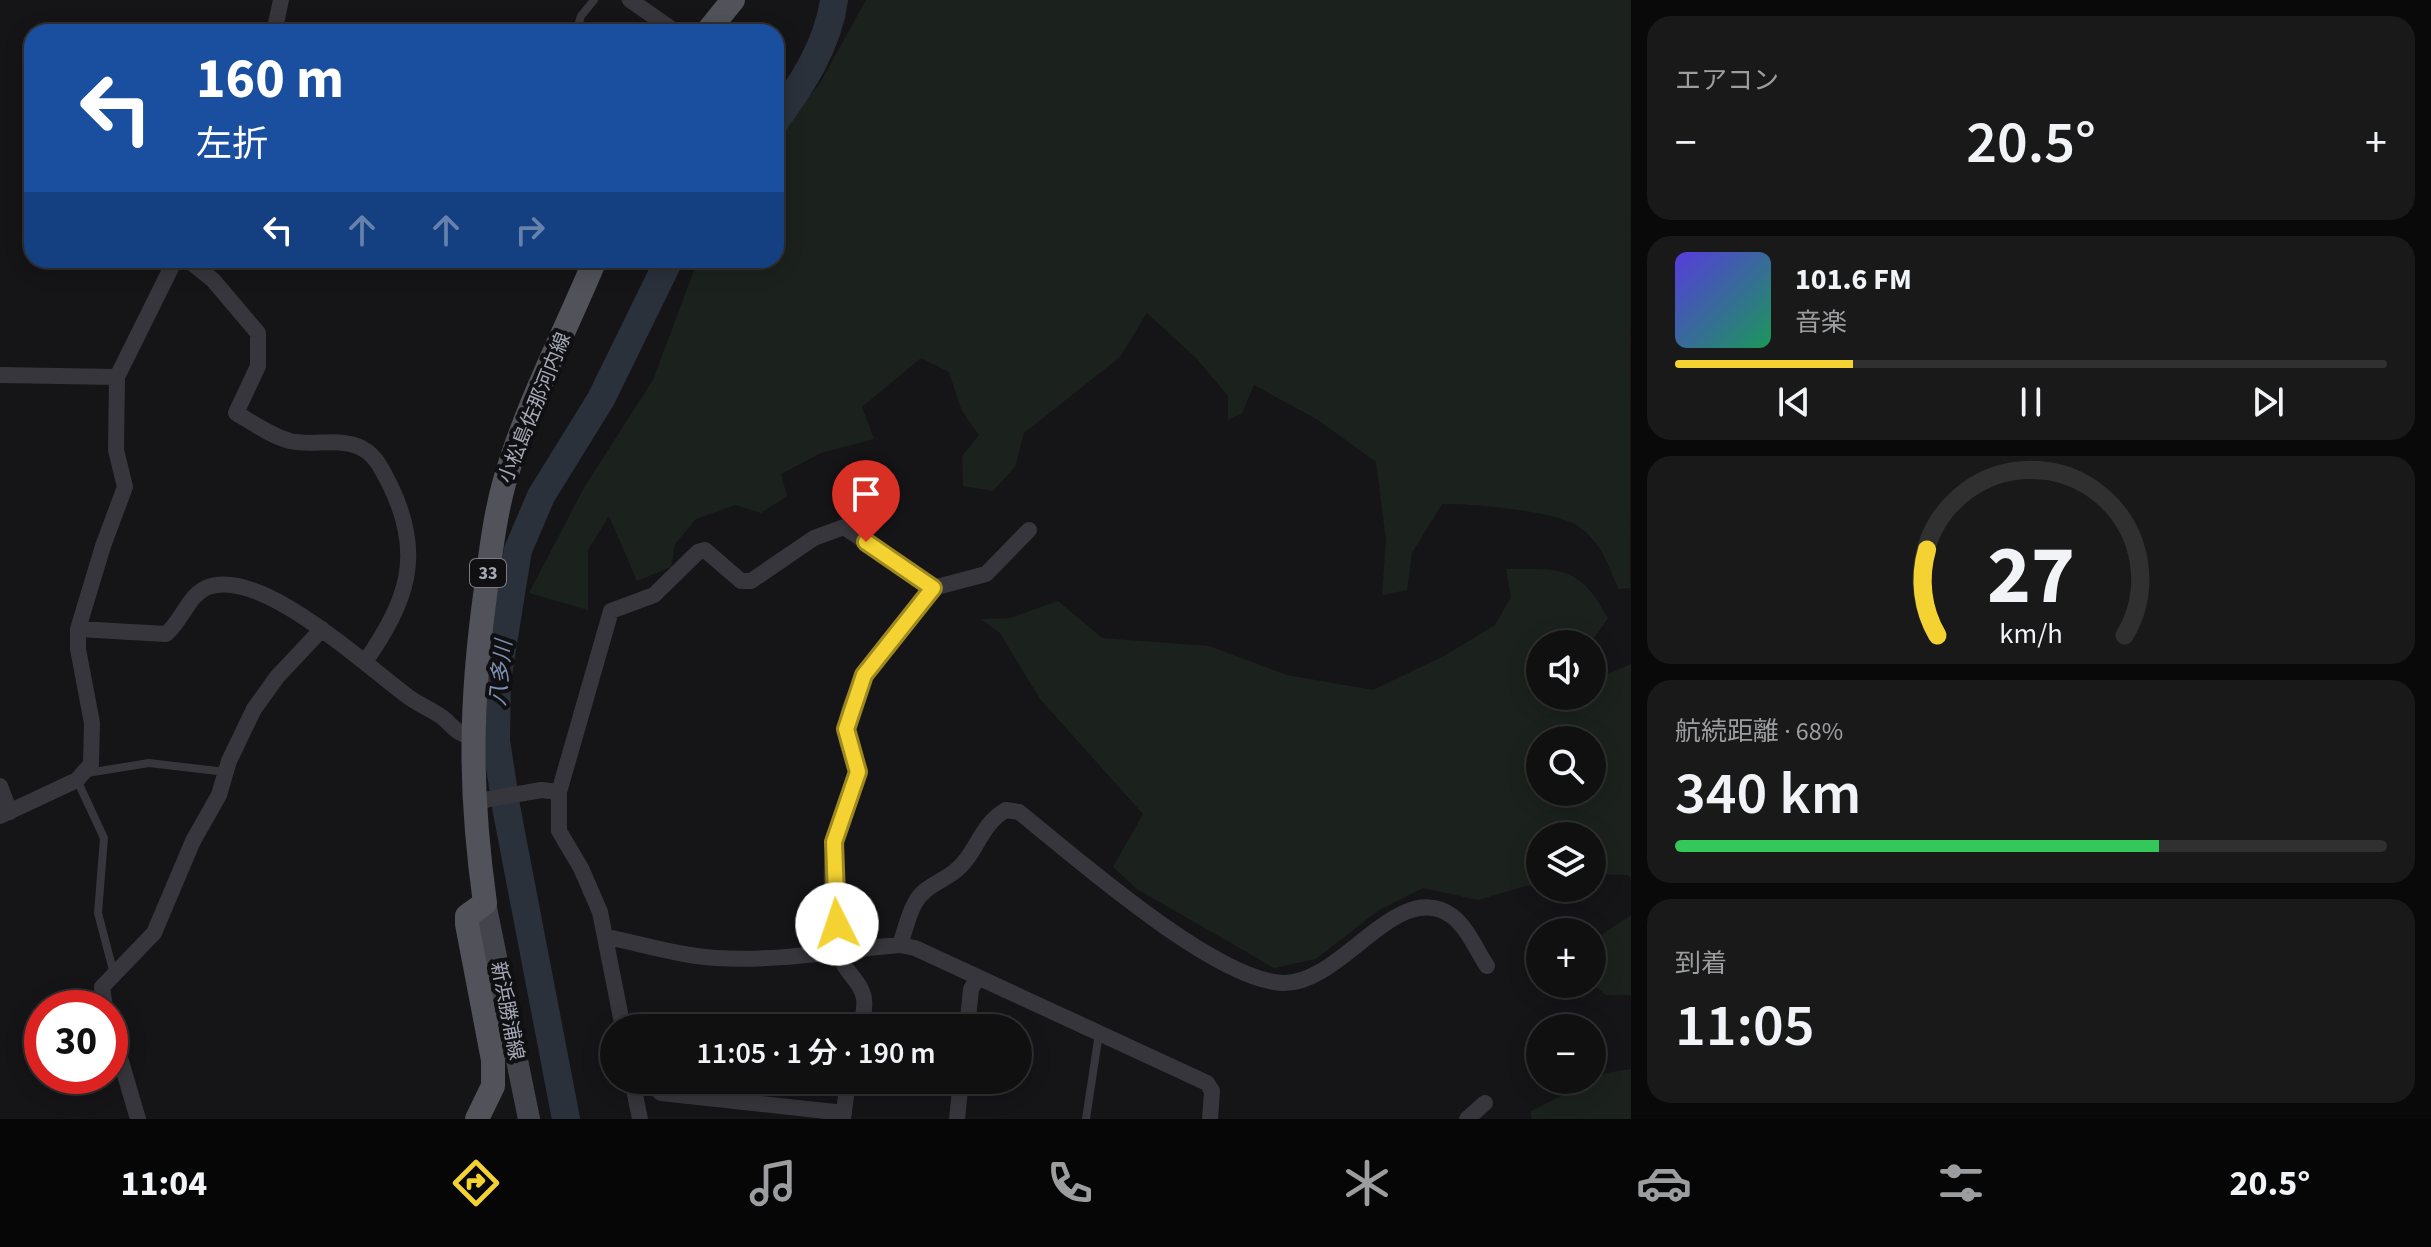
<!DOCTYPE html>
<html lang="ja">
<head>
<meta charset="utf-8">
<style>
  body { margin:0; font-family:"Source Sans 3","Noto Sans JP",sans-serif; background:#19191a; color:#f1f3f6; height:100vh; display:flex; flex-direction:column; font-size:30px; white-space:nowrap }
  * { box-sizing:border-box; margin:0 }
  p { font-size:26px; color:#9c9d9f }
  .icon { flex:none; width:44px; height:44px; fill:none; stroke:currentColor; stroke-width:2; stroke-linecap:round; stroke-linejoin:round }
  .map { position:relative; flex:1; overflow:hidden }
  .details { display:flex; flex-direction:column; gap:16px; padding:16px; background:#090909; width:800px }
  .details>* { flex:none }
  .top-card { position:absolute; left:24px; top:24px; width:760px; height:244px; border-radius:24px; box-shadow:0 4px 20px #0003,0 0 0 2px #303031; background:#1a4fa0; color:#fff; overflow:hidden }
  .fabs { position:absolute; left:1526px; top:630px; display:grid; gap:16px }
  .fabs a { display:grid; place-items:center; width:80px; height:80px; border-radius:50%; background:#101011; box-shadow:0 4px 20px #0003,0 0 0 2px #303031; font-size:40px }
  .speed { position:absolute; left:24px; top:990px; display:flex; gap:16px; font-size:40px; font-weight:700; text-align:center }
  .speed>* { display:grid; place-content:center; width:104px; height:104px; border-radius:50%; background:#101011; box-shadow:0 4px 20px #0003,0 0 0 2px #303031; line-height:1 }
  .speed .limit { border:12px solid #d22; background:#fff; color:#111 }
  .pin { position:absolute; display:grid; place-items:center; width:68px; height:68px; color:#fff; margin:-82px -34px; border-radius:50% 50% 50% 0; rotate:-45deg; box-shadow:0 0 8px #0007 }
  .pin .icon { rotate:45deg }
  .me { position:absolute; width:88px; margin:-44px; rotate:356deg; stroke-linejoin:round; filter:drop-shadow(0 0 6px #0008) }
  .turn { display:flex; align-items:center; gap:28px; height:168px; padding:0 40px; font-size:36px }
  .turn .icon { width:104px; height:104px; stroke-width:2.5 }
  .turn b { display:block; font-size:56px; line-height:68px }
  .lanes { display:flex; align-items:center; height:76px; padding:0 40px; background:#0003; justify-content:center; gap:40px; direction:ltr }
  .lanes .off { opacity:.35 }
  .big { font-size:60px; font-weight:600; line-height:1.1 }
  .details .widget { flex:1; display:flex; flex-direction:column; justify-content:center; gap:12px; min-width:0; padding:0 28px; border-radius:24px; background:#19191a }
  .details .dial { align-items:center; gap:0 }
  .dial svg { height:208px; overflow:visible; fill:none; stroke:#303031; stroke-width:7; stroke-linecap:round; text-anchor:middle }
  .dial text { fill:#f1f3f6; stroke:none }
  .song { display:flex; align-items:center; gap:24px }
  .cover { width:96px; height:96px; border-radius:12px; background:linear-gradient(135deg,hsl(250 70% 55%),hsl(150 70% 35%)) }
  .played { height:8px; border-radius:4px; background:linear-gradient(90deg,#f3d231 25%,#303031 25%) }
  .keys { display:flex; justify-content:space-around; direction:ltr }
  .heat { display:flex; justify-content:space-between; align-items:center; font-size:44px; direction:ltr }
  .charge { height:12px; border-radius:6px; background:linear-gradient(90deg,#34c759 68%,#303031 0) }
  .trip { position:absolute; left:600px; top:1014px; width:432px; height:80px; border-radius:40px; background:#101011; box-shadow:0 4px 20px #0003,0 0 0 2px #303031; font-weight:600; line-height:80px; text-align:center }
  .dock { display:flex; height:128px; justify-content:space-around; align-items:center; background:#060607; color:#9c9d9f }
  .dock .icon { width:56px; height:56px }
  .dock .selected { color:#f3d231 }
  .dock b { font-size:36px; color:#f1f3f6 }
  main { display:flex; flex:1; min-height:0 }
  .map>svg:first-child { display:block }
</style>
</head>
<body>
<main>
<div class="map">
<svg width="1631" height="1119" viewBox="0 0 1631 1119">
  <rect width="100%" height="100%" fill="#151517"/>
  <path fill="#1b221d" fill-rule="evenodd" d="M 866,0 L 1631,0 L 1630,588 L 1618,589 C 1609,565 1600,541 1578,526 C 1558,511 1469,503 1442,504 L 1412,553 L 1407,590 L 1382,595 L 1386,540 L 1376,462 L 1318,420 L 1254,385 L 1242,413 L 1228,420 L 1228,396 L 1197,359 L 1147,313 L 1120,357 L 1024,433 L 1015,467 L 993,491 L 963,486 L 962,456 L 979,435 L 962,411 L 949,372 L 921,358 L 862,407 L 874,439 L 821,453 L 781,474 L 787,496 L 761,513 L 735,505 L 696,519 L 675,544 L 671,567 L 637,581 L 609,516 L 588,550 L 588,610 L 529,593 L 585,486 L 653,380 L 698,260 L 776,260 L 776,134 L 819,85 Z
    M 1506,569 C 1562,569 1579,565 1608,618 L 1590,644 L 1540,644 L 1540,696 L 1592,696 L 1592,681 L 1631,664 L 1631,879 L 1628,875 L 1592,874 L 1592,836 L 1540,836 L 1540,882 L 1478,900 L 1423,888 L 1379,910 L 1316,959 L 1274,968 L 1137,889 L 1113,867 L 1143,814 L 1040,699 L 1000,633 L 981,619 L 1010,618 L 1058,601 L 1102,638 L 1209,646 L 1287,675 L 1373,690 L 1446,655 L 1495,625 L 1511,597 ZM 1540,740 L 1592,740 L 1592,792 L 1540,792 Z
    M 1631,915 L 1631,995 L 1606,995 L 1593,984 L 1592,941 Z
    M 1631,1069 L 1631,1119 L 1531,1119 L 1531,1111 L 1606,1073 Z"/>
  <g fill="none" stroke-linecap="round" stroke-linejoin="round">
    <path stroke="#2b313b" stroke-width="28" d="M 776,120 C 802,84 828,45 834,0
      M 566,1119 L 507,812 L 496,741 L 497,680 L 518,550 L 541,496 L 601,399 L 669,260"/>
    <path stroke="#36363c" stroke-width="8" d="M 576,32 L 581,16 L 594,0
      M 87,773 L 149,763 L 226,772
      M 77,780 L 104,838 L 98,913 L 114,974
      M 1086,1119 L 1099,1033"/>
    <path stroke="#36363c" stroke-width="16" d="M 630,0 L 676,32
      M 274,32 L 281,0
      M 188,260 L 213,280 L 258,333 L 258,366 L 236,413 C 253,423 271,436 290,441 C 312,446 336,438 357,446 C 376,453 382,470 391,487 C 424,556 407,601 365,662
      M 0,375 L 117,377
      M 78,629 L 166,634 C 182,621 188,596 206,588 C 260,564 369,669 410,698 C 420,705 432,710 442,717 C 452,725 457,734 471,737
      M 0,786 L 10,812
      M 559,792 L 611,611 L 654,595 L 698,552 L 705,550 L 741,581 L 751,581 L 814,538 L 844,527 L 933,588 L 986,574 L 1029,530
      M 473,802 L 541,790 L 559,792 L 559,831 L 581,868 L 600,912 L 623,1028
      M 0,816 L 77,780 L 91,764 L 92,723 L 78,649 L 78,629 L 103,546 L 125,487 L 116,450 L 117,377 L 175,260
      M 607,937 C 642,944 680,956 716,958 C 778,962 838,950 900,945 C 905,931 908,915 915,903 C 923,887 941,882 954,872 C 977,855 979,825 1006,810 L 1019,812 C 1075,857 1213,979 1282,983 C 1341,986 1398,876 1452,916 C 1467,927 1477,951 1487,966
      M 900,945 L 915,948 L 1207,1083 L 1212,1091 L 1210,1119
      M 105,1008 L 102,987 L 154,933 L 193,841 L 219,795 L 229,761 L 254,709 L 277,677 L 322,629
      M 110,1024 L 138,1119
      M 859,1028 C 877,982 845,982 839,951 C 832,922 828,857 837,829 C 842,814 852,800 855,784 C 861,759 846,754 846,732 C 845,686 904,622 933,588
      M 967,1028 L 971,989 L 977,979
      M 632,1080 L 640,1119
      M 646,1080 L 661,1093 L 844,1113
      M 843,1119 L 848,1080
      M 957,1119 L 961,1080
      M 1467,1119 L 1485,1103"/>
    <path stroke="#44454c" stroke-width="22" d="M 485,903 L 529,1119"/>
    <path stroke="#52525b" stroke-width="24" d="M 707,32 L 733,0
      M 477,1119 L 493,1086 L 493,1060 L 467,924 L 467,916 L 485,903 C 469,788 470,703 486,588 C 491,551 495,515 505,480 C 527,404 565,332 595,260"/>
  </g>
  <g fill="none" stroke-linecap="round" stroke-linejoin="round">
    <defs>
      <path id="route" d="M 837,924 L 834,842 L 858,772 L 846,729 L 864,675 L 933,588 L 866,542"/>
    </defs>
    <use href="#route" stroke="#9e8820" stroke-width="20"/>
    <use href="#route" stroke="#f3d231" stroke-width="14"/>
  </g>
  <g text-anchor="middle" dominant-baseline="central" stroke-width="8" stroke-linejoin="round" paint-order="stroke">
    <rect fill="#101012" stroke="#7a7b86" stroke-width="2" x="470" y="559" width="36" height="28" rx="6"/>
    <g font-size="18" font-weight="bold" fill="#a7a9b7">
      <text x="488" y="573">33</text>
    </g>
    <g font-size="20" fill="#a7a9b7" stroke="#101012">
      <text transform="translate(535 408) rotate(-68)">小松島佐那河内線</text>
      <text transform="translate(507 1011) rotate(79)">新浜勝浦線</text>
    </g>
    <g font-size="22" font-style="italic" fill="#7d91b2" stroke="#101012">
      <text transform="translate(501 673) rotate(-84)">八多川</text>
    </g>
  </g>
</svg>
<div class="fabs">
<a><svg class="icon" aria-label="sound" viewBox="0 0 24 24"><path d="M4 9h4l5-4v14l-5-4H4zM17 9q2 3 0 6"/></svg></a>
<a><svg class="icon" aria-label="search" viewBox="0 0 24 24"><circle cx="10" cy="10" r="6"/><path d="M15 15l6 6"/></svg></a>
<a><svg class="icon" aria-label="layers" viewBox="0 0 24 24"><path d="M12 4l9 5-9 5-9-5zM3 14l9 5 9-5"/></svg></a>
<a>+</a>
<a>−</a>
</div>
<div class="speed"><div class="limit">30</div></div>
<div class="pin" style="left:866px;top:542px;background:#d93025"><svg class="icon" aria-label="arrive" viewBox="0 0 24 24"><path d="M6 21V4h12l-3 4 3 4H6"/></svg></div>
<svg class="me" style="left:837px;top:924px" viewBox="-20 -20 40 40"><circle r="19" fill="#fff"/><path d="M0-13L10 11 0 6-10 11z" fill="#f3d231"/></svg>
<div class="trip">11:05 · 1 分 · 190 m</div>
<div class="top-card">
<div class="turn"><svg class="icon" aria-label="left" viewBox="0 0 24 24"><path d="M17 20v-9H6M10 6l-5 5 5 5"/></svg><div><b>160 m</b>左折</div></div>
<div class="lanes"><svg class="icon" aria-label="left" viewBox="0 0 24 24"><path d="M17 20v-9H6M10 6l-5 5 5 5"/></svg><svg class="icon off" aria-label="ahead" viewBox="0 0 24 24"><path d="M12 20V5M6 11l6-6 6 6"/></svg><svg class="icon off" aria-label="ahead" viewBox="0 0 24 24"><path d="M12 20V5M6 11l6-6 6 6"/></svg><svg class="icon off" aria-label="right" viewBox="0 0 24 24"><path d="M7 20v-9h11M14 6l5 5-5 5"/></svg></div>
</div>
</div>
<section class="details">
<div class="widget"><p>エアコン</p>
<div class="heat"><a>−</a><b class="big">20.5°</b><a>+</a></div>
</div>
<div class="widget">
<div class="song"><i class="cover"></i><div><b>101.6 FM</b><p>音楽</p></div></div>
<div class="played"></div>
<div class="keys"><svg class="icon" aria-label="previous" viewBox="0 0 24 24"><path d="M18 5L8 12l10 7zM5 5v14"/></svg><svg class="icon" aria-label="pause" viewBox="0 0 24 24"><path d="M8 5v14M16 5v14"/></svg><svg class="icon" aria-label="next" viewBox="0 0 24 24"><path d="M6 5l10 7-10 7zM19 5v14"/></svg></div>
</div>
<div class="widget dial"><svg viewBox="0 0 100 80">
<path d="M14 69A42 42 0 1 1 86 69"/>
<path d="M14 69A42 42 0 0 1 10 36" stroke="#f3d231"/>
<text x="50" y="56" font-size="32" font-weight="700">27</text>
<text x="50" y="72" font-size="11">km/h</text>
</svg></div>
<div class="widget"><p>航続距離 · 68%</p><b class="big">340 km</b><div class="charge"></div></div>
<div class="widget"><p>到着</p><b class="big">11:05</b></div>
</section>
</main>
<nav class="dock">
<b>11:04</b>
<svg class="icon selected" aria-label="directions" viewBox="0 0 24 24"><path d="M12 3l9 9-9 9-9-9zM9 14v-3h6M13 9l2 2-2 2"/></svg>
<svg class="icon" aria-label="music" viewBox="0 0 24 24"><path d="M9 18V5l10-2v13"/><circle cx="6" cy="18" r="3"/><circle cx="16" cy="16" r="3"/></svg>
<svg class="icon" aria-label="phone" viewBox="0 0 24 24"><path d="M5 4h4l2 5-3 2q2 4 5 5l2-3 5 2v4C11 20 4 13 5 4z"/></svg>
<svg class="icon" aria-label="climate" viewBox="0 0 24 24"><path d="M12 3v18M4 7l16 10M4 17L20 7"/></svg>
<svg class="icon" aria-label="car" viewBox="0 0 24 24"><path d="M5 17H2v-5l4-1 3-4h7l3 4 3 1v5h-3M9 17h6M6 11h13"/><circle cx="7" cy="17" r="2"/><circle cx="17" cy="17" r="2"/></svg>
<svg class="icon" aria-label="filters" viewBox="0 0 24 24"><path d="M4 7h16M4 17h16"/><circle cx="9" cy="7" r="2"/><circle cx="15" cy="17" r="2"/></svg>
<b>20.5°</b>
</nav>
</body>
</html>
